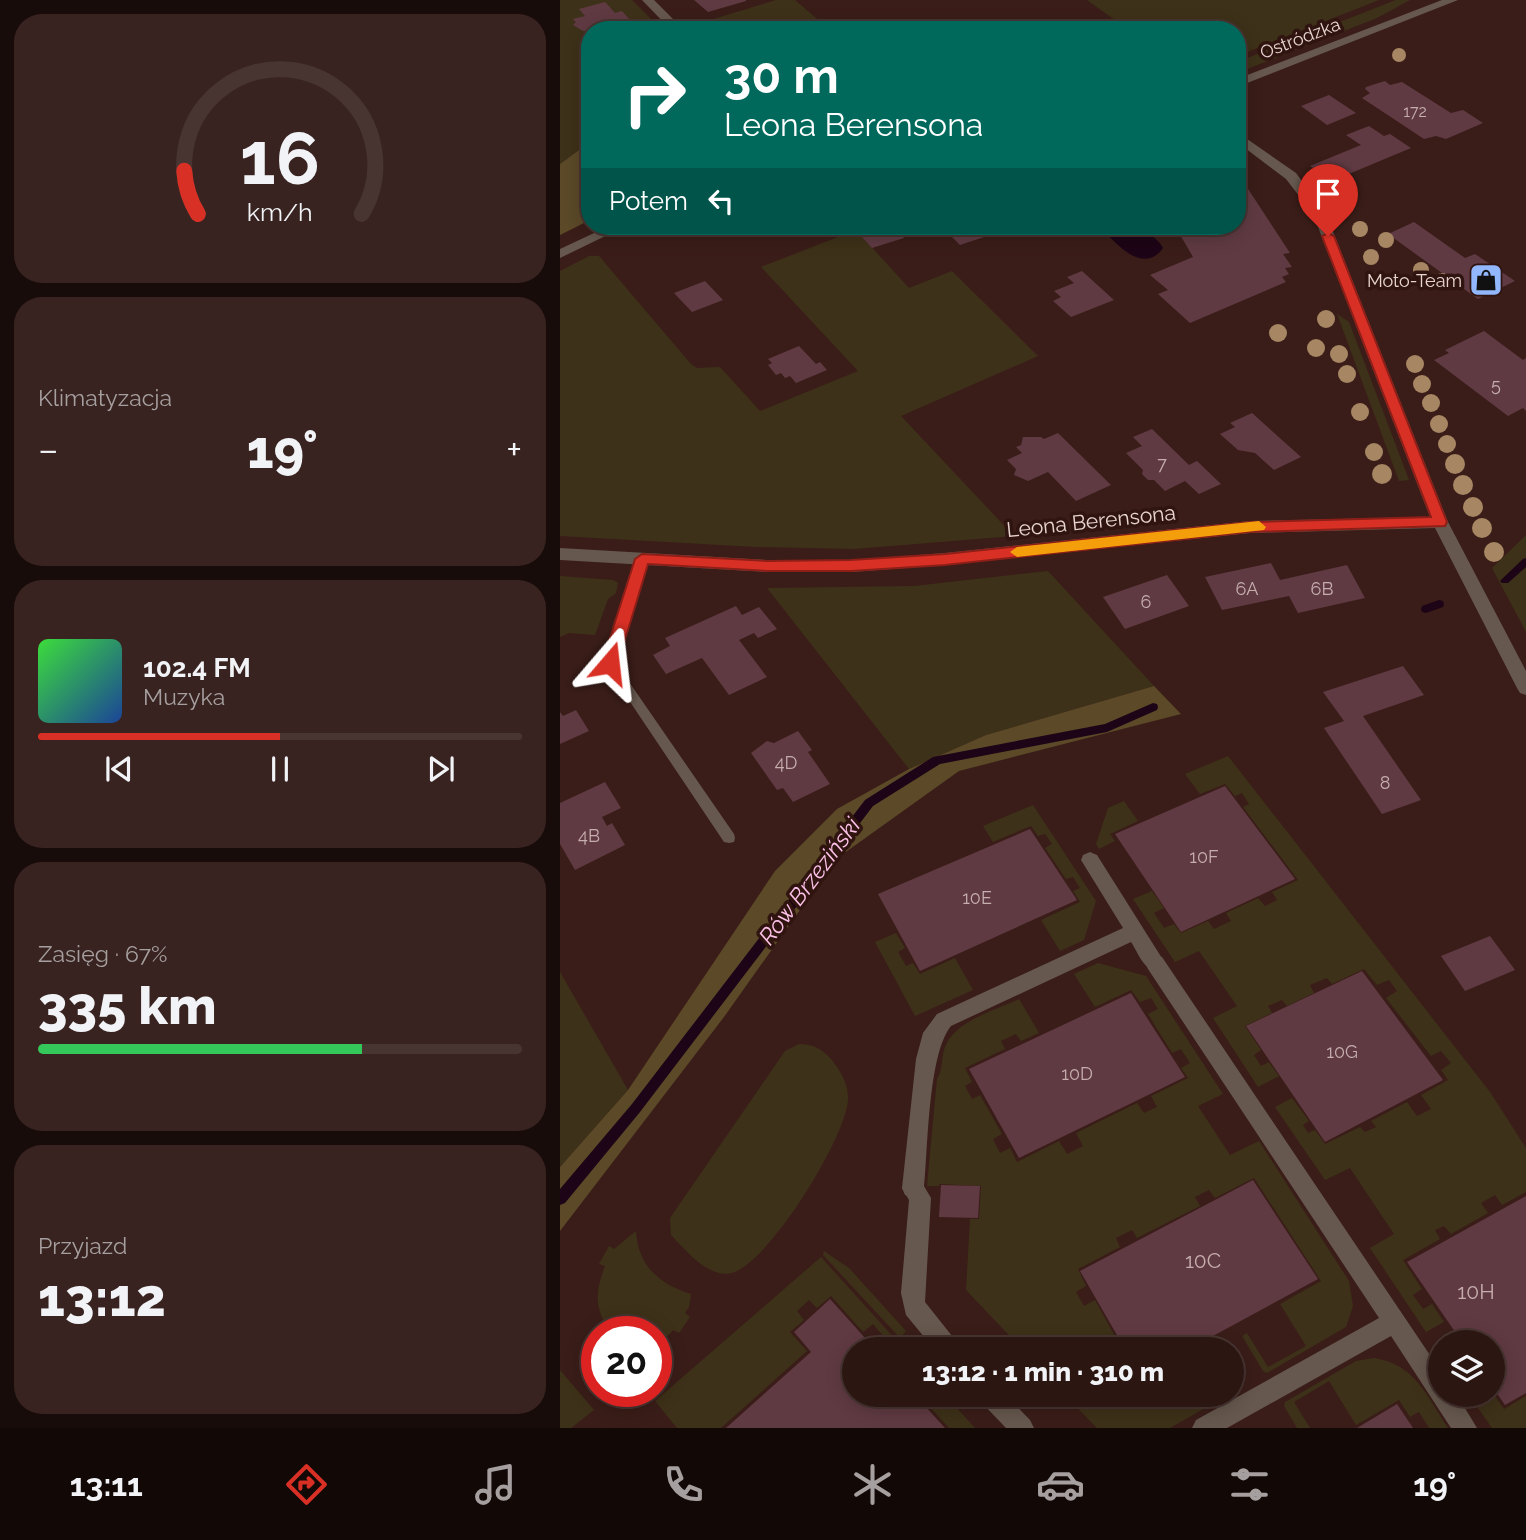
<!DOCTYPE html>
<html lang="pl">
<head>
<meta charset="utf-8">
<style>
  body { margin:0; font-family:Raleway,sans-serif; background:#382320; color:#f1f3f6; height:100vh; display:flex; flex-direction:column; font-size:26px; white-space:nowrap }
  * { box-sizing:border-box; margin:0 }
  p { font-size:23px; color:#a69f9f }
  .icon { flex:none; width:38px; height:38px; fill:none; stroke:currentColor; stroke-width:2; stroke-linecap:round; stroke-linejoin:round }
  .map { position:relative; flex:1; overflow:hidden }
  .panel { display:flex; flex-direction:column; gap:14px; padding:14px; background:#180c0a; width:560px }
  .panel>* { flex:none }
  .guide { position:absolute; left:21px; top:21px; width:665px; height:214px; border-radius:28px; box-shadow:0 4px 18px #0003,0 0 0 2px #483532; background:#00695c; color:#fff; overflow:hidden }
  .controls { position:absolute; left:868px; top:1330px; display:grid; gap:14px }
  .controls a { display:grid; place-items:center; width:77px; height:77px; border-radius:50%; background:#2c1612; box-shadow:0 4px 18px #0003,0 0 0 2px #483532; font-size:35px }
  .speed { position:absolute; left:21px; top:1316px; display:flex; gap:14px; font-size:35px; font-weight:700; text-align:center }
  .speed>* { display:grid; place-content:center; width:91px; height:91px; border-radius:50%; background:#2c1612; box-shadow:0 4px 18px #0003,0 0 0 2px #483532; line-height:1 }
  .speed .limit { border:10px solid #d22; background:#fff; color:#111 }
  .pin { position:absolute; display:grid; place-items:center; width:60px; height:60px; color:#fff; margin:-72px -30px; border-radius:50% 50% 50% 0; rotate:-45deg; box-shadow:0 0 7px #0007 }
  .pin .icon { rotate:45deg }
  .me { position:absolute; width:77px; margin:-38px; rotate:17deg; stroke-linejoin:round; filter:drop-shadow(0 0 5px #0008) }
  .turn { display:flex; align-items:center; gap:24px; height:147px; padding:0 28px; font-size:32px }
  .turn .icon { width:91px; height:91px; stroke-width:2.5 }
  .turn b { display:block; font-size:49px; line-height:60px }
  .then { display:flex; align-items:center; height:66px; padding:0 28px; background:#0003; gap:14px; font-size:26px }
  .big { font-size:52px; font-weight:800; line-height:1.1 }
  .panel .widget { flex:1; display:flex; flex-direction:column; justify-content:center; gap:10px; min-width:0; padding:0 24px; border-radius:28px; background:#382320 }
  .panel .dial { align-items:center; gap:0 }
  .dial svg { height:182px; overflow:visible; fill:none; stroke:#483532; stroke-width:7; stroke-linecap:round; text-anchor:middle }
  .dial text { fill:#f1f3f6; stroke:none }
  .song { display:flex; align-items:center; gap:21px }
  .cover { width:84px; height:84px; border-radius:10px; background:linear-gradient(135deg,hsl(120 70% 55%),hsl(220 70% 35%)) }
  .played { height:7px; border-radius:4px; background:linear-gradient(90deg,#d93025 50%,#483532 50%) }
  .keys { display:flex; justify-content:space-around; direction:ltr }
  .heat { display:flex; justify-content:space-between; align-items:center; font-size:38px; direction:ltr }
  .charge { height:10px; border-radius:5px; background:linear-gradient(90deg,#34c759 67%,#483532 0) }
  .trip { position:absolute; left:282px; top:1337px; width:402px; height:70px; border-radius:35px; background:#2c1612; box-shadow:0 4px 18px #0003,0 0 0 2px #483532; font-weight:800; line-height:70px; text-align:center }
  .tab-bar { display:flex; height:112px; justify-content:space-around; align-items:center; background:#120907; color:#a69f9f }
  .tab-bar .icon { width:49px; height:49px }
  .tab-bar .selected { color:#d93025 }
  .tab-bar b { font-size:32px; color:#f1f3f6 }
  main { display:flex; flex:1; min-height:0 }
  .map>svg:first-child { display:block }
</style>
</head>
<body>
<main>
<section class="panel">
<div class="widget dial"><svg viewBox="0 0 100 80">
<path d="M14 69A42 42 0 1 1 86 69"/>
<path d="M14 69A42 42 0 0 1 8 50" stroke="#d93025"/>
<text x="50" y="56" font-size="32" font-weight="700">16</text>
<text x="50" y="72" font-size="11">km/h</text>
</svg></div>
<div class="widget"><p>Klimatyzacja</p>
<div class="heat"><a>−</a><b class="big">19°</b><a>+</a></div>
</div>
<div class="widget">
<div class="song"><i class="cover"></i><div><b>102.4 FM</b><p>Muzyka</p></div></div>
<div class="played"></div>
<div class="keys"><svg class="icon" aria-label="previous" viewBox="0 0 24 24"><path d="M18 5L8 12l10 7zM5 5v14"/></svg><svg class="icon" aria-label="pause" viewBox="0 0 24 24"><path d="M8 5v14M16 5v14"/></svg><svg class="icon" aria-label="next" viewBox="0 0 24 24"><path d="M6 5l10 7-10 7zM19 5v14"/></svg></div>
</div>
<div class="widget"><p>Zasięg · 67%</p><b class="big">335 km</b><div class="charge"></div></div>
<div class="widget"><p>Przyjazd</p><b class="big">13:12</b></div>
</section>
<div class="map">
<svg width="966" height="1428" viewBox="0 0 966 1428">
  <rect width="100%" height="100%" fill="#3a1d18"/>
  <path fill="#3e3119" d="M 0,0 L 72,0 L 102,30 L 30,30 L 30,142 L 0,164 Z
    M 216,0 L 235,0 L 270,30 L 143,30 L 137,24 Z
    M 527,0 L 819,0 L 677,56 L 677,30 L 569,30 Z
    M 836,0 L 850,0 L 817,18 L 677,73 L 677,62 Z
    M 296,230 L 349,288 L 392,271 L 478,356 L 341,416 L 454,536 L 294,549 L 196,547 L 0,536 L 0,271 L 29,256 L 39,256 L 131,364 L 137,368 L 160,367 L 200,411 L 298,371 L 201,267 Z
    M 777,314 L 789,322 L 849,480 L 839,481 Z
    M 966,535 L 966,632 L 932,568 Z
    M 488,571 L 594,686 L 426,735 L 349,769 L 207,588 L 354,586 Z
    M 0,576 L 53,580 L 58,583 L 56,593 L 48,599 L 35,635 L 9,633 L 0,637 Z
    M 668,756 L 930,1092 L 966,1148 L 966,1192 L 942,1205 L 935,1195 L 921,1203 L 928,1213 L 891,1234 L 884,1226 L 875,1230 L 880,1239 L 843,1260 L 862,1289 L 853,1295 L 863,1309 L 872,1304 L 884,1322 L 866,1332 L 810,1248 L 834,1234 L 790,1168 L 765,1180 L 715,1107 L 732,1098 L 749,1121 L 743,1125 L 748,1133 L 755,1130 L 765,1144 L 800,1127 L 805,1132 L 816,1127 L 811,1121 L 847,1102 L 857,1116 L 871,1109 L 861,1095 L 888,1080 L 881,1070 L 891,1063 L 881,1051 L 871,1056 L 826,998 L 837,991 L 829,980 L 817,985 L 804,969 L 772,984 L 767,978 L 750,985 L 754,993 L 727,1006 L 722,1000 L 708,1006 L 712,1013 L 685,1026 L 701,1050 L 694,1055 L 701,1066 L 709,1062 L 719,1076 L 698,1087 L 653,1018 L 677,1006 L 639,951 L 615,962 L 573,899 L 592,891 L 604,908 L 594,913 L 604,928 L 614,924 L 621,933 L 648,921 L 654,929 L 671,921 L 666,913 L 698,898 L 705,906 L 717,900 L 712,892 L 738,880 L 683,807 L 689,804 L 682,793 L 675,796 L 665,784 L 640,794 L 625,774 Z
    M 564,801 L 578,821 L 550,834 L 555,841 L 539,849 L 536,844 L 548,808 Z
    M 473,805 L 536,901 L 524,940 L 500,951 L 481,920 L 520,902 L 513,891 L 520,888 L 513,877 L 506,879 L 485,848 L 492,844 L 485,834 L 478,836 L 471,826 L 433,842 L 423,826 Z
    M 336,933 L 345,948 L 338,952 L 346,966 L 353,963 L 360,974 L 395,958 L 413,990 L 355,1016 L 315,942 Z
    M 538,963 L 586,976 L 663,1094 L 638,1106 L 670,1155 L 699,1141 L 789,1281 L 793,1306 L 786,1327 L 707,1373 L 703,1371 L 682,1336 L 687,1333 L 708,1367 L 746,1346 L 720,1304 L 761,1281 L 694,1178 L 655,1198 L 649,1190 L 635,1197 L 640,1206 L 577,1238 L 572,1230 L 556,1238 L 560,1247 L 518,1269 L 526,1286 L 516,1292 L 524,1306 L 535,1300 L 562,1349 L 462,1349 L 406,1290 L 410,1219 L 419,1219 L 421,1186 L 379,1184 L 379,1186 L 367,1186 L 377,1079 C 383,1071 381,1057 385,1047 C 396,1020 434,1011 459,999 L 479,1033 L 461,1041 L 456,1034 L 441,1041 L 445,1049 L 405,1068 L 412,1082 L 405,1086 L 412,1099 L 420,1095 L 442,1134 L 433,1139 L 440,1153 L 450,1148 L 457,1162 L 499,1141 L 507,1154 L 523,1146 L 516,1133 L 577,1103 L 584,1113 L 597,1107 L 591,1096 L 628,1078 L 621,1068 L 630,1063 L 621,1049 L 612,1053 L 588,1014 L 598,1009 L 591,998 L 580,1002 L 571,990 L 535,1007 L 514,974 Z
    M 0,972 L 68,1090 L 0,1167 Z
    M 239,1044 C 253,1044 262,1049 271,1059 C 280,1070 288,1083 288,1098 C 288,1135 209,1263 172,1273 C 148,1279 125,1249 111,1235 L 110,1218 L 225,1051 Z
    M 76,1231 C 78,1266 99,1284 131,1294 L 129,1307 L 125,1313 L 130,1317 L 119,1333 L 113,1330 L 96,1349 L 96,1332 L 50,1332 C 34,1308 35,1292 45,1266 L 39,1264 L 49,1246 L 54,1249 Z
    M 264,1251 L 289,1268 L 346,1331 L 340,1338 L 263,1255 Z
    M 261,1257 L 335,1339 L 324,1349 L 318,1349 L 316,1347 L 325,1338 L 313,1324 L 303,1332 L 271,1296 L 257,1308 L 249,1300 L 237,1311 L 244,1320 L 230,1332 L 247,1351 L 161,1428 L 117,1428 L 95,1401 Z
    M 814,1358 C 855,1364 867,1396 888,1428 L 869,1428 L 859,1412 L 850,1417 L 839,1400 L 796,1425 L 769,1381 L 734,1402 L 750,1428 L 737,1428 L 724,1406 L 725,1402 L 796,1361 Z
    M 0,1370 L 34,1410 L 11,1428 L 0,1428 Z
    M 933,1393 L 944,1409 L 966,1396 L 966,1428 L 932,1428 L 909,1395 Z
    M 359,1395 L 385,1395 L 415,1428 L 389,1428 Z
    M 505,1395 L 646,1395 L 650,1401 L 660,1395 L 668,1395 L 610,1428 L 537,1428 Z"/>
  <path fill="#5b4928" d="M 30,142 L 30,220 L 0,235 L 0,164 Z
    M 594,686 L 621,714 L 399,771 L 276,859 L 164,1017 L 0,1231 L 0,1167 L 68,1090 L 215,871 L 277,809 L 349,769 L 426,735 Z"/>
  <path fill="#1d0416" d="M 552,226 C 570,225 594,231 603,248 C 585,273 561,249 547,234 Z"/>
  <g fill="none" stroke-linecap="round" stroke-linejoin="round">
    <path fill="#1d0416" fill-rule="evenodd" d="M 966,558 L 966,567 L 948,583 L 942,583 L 940,581 L 942,579 L 963,559 Z
      M 879,600 L 883,601 L 884,604 L 883,607 L 866,613 L 862,612 L 861,609 L 862,606 Z
      M 593,703 L 597,704 L 598,707 L 597,710 L 547,732 L 380,764 L 313,806 L 80,1112 L 5,1203 L 0,1205 L 0,1189 L 72,1104 L 305,800 L 373,757 L 545,724 Z"/>
  </g>
  <path fill="#603a43" d="M 134,0 L 186,0 L 186,1 L 148,12 Z
    M 45,2 L 55,13 L 62,11 L 70,20 L 63,22 L 71,30 L 23,31 L 13,25 L 16,22 L 13,19 L 25,16 L 19,9 Z
    M 825,81 L 830,85 L 842,82 L 891,113 L 903,110 L 923,123 L 886,139 L 876,136 L 864,139 L 802,98 L 810,93 L 805,89 L 806,87 Z
    M 769,95 L 796,113 L 767,125 L 741,106 Z
    M 809,126 L 824,136 L 830,134 L 851,148 L 772,181 L 750,166 L 801,145 L 786,135 Z
    M 677,172 L 730,253 L 723,254 L 732,267 L 725,268 L 729,274 L 722,277 L 726,282 L 630,323 L 598,294 L 608,290 L 590,275 L 633,257 L 615,226 L 677,226 Z
    M 854,222 L 905,258 L 915,254 L 955,281 L 918,299 L 828,234 Z
    M 183,226 L 218,226 L 191,235 Z
    M 292,226 L 333,226 L 344,238 L 312,248 Z
    M 412,226 L 428,226 L 436,233 L 400,245 L 389,234 Z
    M 522,271 L 554,300 L 511,317 L 493,301 L 501,297 L 494,291 L 514,283 L 507,277 Z
    M 145,281 L 163,300 L 132,312 L 114,293 Z
    M 924,331 L 963,360 L 966,358 L 966,411 L 963,408 L 948,416 L 874,360 L 889,353 L 885,350 Z
    M 239,346 L 256,364 L 260,362 L 267,370 L 236,383 L 230,376 L 225,378 L 221,373 L 216,375 L 208,365 L 212,363 L 208,359 Z
    M 692,413 L 741,457 L 714,470 L 695,453 L 678,450 L 660,434 L 675,427 L 670,423 Z
    M 592,429 L 629,465 L 637,461 L 661,484 L 639,494 L 625,481 L 605,491 L 594,480 L 588,480 L 582,474 L 583,470 L 566,453 L 582,446 L 573,437 Z
    M 498,433 L 551,485 L 516,501 L 488,472 L 468,481 L 454,475 L 456,469 L 447,460 L 462,453 L 456,447 L 461,445 L 463,437 L 481,437 L 484,439 Z
    M 711,563 L 720,580 L 787,565 L 805,598 L 738,613 L 729,596 L 662,610 L 645,577 Z
    M 607,575 L 629,606 L 565,629 L 543,597 Z
    M 176,606 L 182,615 L 199,607 L 217,629 L 198,638 L 194,633 L 179,640 L 207,677 L 169,695 L 142,658 L 106,674 L 93,655 L 110,646 L 105,638 Z
    M 843,666 L 864,695 L 803,716 L 861,800 L 822,814 L 764,728 L 784,721 L 763,692 Z
    M 16,710 L 29,731 L 0,744 L 0,712 L 3,716 Z
    M 238,731 L 252,750 L 248,752 L 270,784 L 233,802 L 223,788 L 217,790 L 191,753 L 207,741 L 214,743 Z
    M 45,782 L 61,808 L 42,817 L 47,826 L 52,823 L 65,845 L 15,870 L 0,844 L 0,803 Z
    M 665,786 L 735,879 L 621,932 L 555,834 Z
    M 470,829 L 517,900 L 360,971 L 318,894 Z
    M 930,936 L 955,970 L 905,991 L 881,956 Z
    M 802,971 L 883,1080 L 765,1142 L 686,1026 Z
    M 571,993 L 625,1077 L 459,1158 L 409,1069 Z
    M 693,1180 L 758,1279 L 629,1349 L 565,1349 L 520,1271 Z
    M 381,1185 L 420,1186 L 418,1218 L 379,1217 Z
    M 966,1196 L 966,1393 L 945,1405 L 933,1388 L 933,1342 L 902,1342 L 847,1262 Z
    M 270,1299 L 315,1349 L 294,1349 L 294,1395 L 355,1395 L 385,1428 L 166,1428 L 251,1352 L 234,1332 Z
    M 837,1404 L 853,1428 L 797,1428 Z"/>
  <g fill="none" stroke-linecap="round" stroke-linejoin="round">
    <path fill="#66584e" fill-rule="evenodd" d="M 82,555 L 88,559 L 56,663 L 174,834 L 175,838 L 174,842 L 169,843 L 164,842 L 44,663 L 76,559 Z"/>
    <path fill="#66584e" fill-rule="evenodd" d="M 530,852 L 537,855 L 605,963 L 602,969 C 585,975 579,954 571,942 L 391,1026 C 368,1054 368,1149 364,1188 L 361,1195 L 353,1198 L 345,1195 L 342,1188 L 356,1059 L 363,1033 L 377,1014 L 563,928 L 521,860 L 523,855 Z"/>
    <path fill="#66584e" fill-rule="evenodd" d="M 82,0 L 94,0 L 124,30 L 111,30 Z
      M 595,955 L 602,957 L 880,1370 L 880,1395 L 897,1395 L 917,1428 L 891,1428 L 831,1336 L 667,1428 L 632,1428 L 636,1420 L 819,1318 L 588,969 L 585,963 L 588,957 Z
      M 353,1178 L 361,1181 L 371,1198 L 365,1302 L 396,1341 L 399,1349 L 374,1349 L 346,1315 L 341,1293 L 349,1200 L 342,1188 L 345,1181 Z
      M 418,1395 L 446,1395 L 470,1420 L 474,1428 L 446,1428 L 422,1403 Z"/>
    <path fill="#66584e" fill-rule="evenodd" d="M 882,0 L 898,0 L 677,87 L 677,79 Z
      M 677,132 L 736,173 L 766,214 L 888,522 L 966,671 L 966,695 L 960,693 L 957,688 L 875,528 L 690,533 L 385,565 L 291,572 L 207,572 L 0,560 L 0,548 L 207,560 L 291,560 L 385,553 L 690,521 L 870,517 L 753,214 L 726,179 L 677,142 Z
      M 49,226 L 66,226 L 0,258 L 0,249 Z"/>
  </g>
  <g fill="#a68663">
    <circle cx="839" cy="55" r="7"/>
    <circle cx="800" cy="229" r="8"/>
    <circle cx="826" cy="240" r="8"/>
    <circle cx="811" cy="257" r="8"/>
    <circle cx="861" cy="270" r="8"/>
    <circle cx="882" cy="281" r="8"/>
    <circle cx="766" cy="319" r="9"/>
    <circle cx="718" cy="333" r="9"/>
    <circle cx="756" cy="348" r="9"/>
    <circle cx="779" cy="354" r="9"/>
    <circle cx="855" cy="364" r="9"/>
    <circle cx="787" cy="374" r="9"/>
    <circle cx="862" cy="384" r="9"/>
    <circle cx="871" cy="403" r="9"/>
    <circle cx="800" cy="412" r="9"/>
    <circle cx="879" cy="424" r="9"/>
    <circle cx="887" cy="444" r="9"/>
    <circle cx="814" cy="452" r="9"/>
    <circle cx="895" cy="464" r="10"/>
    <circle cx="822" cy="474" r="10"/>
    <circle cx="903" cy="485" r="10"/>
    <circle cx="913" cy="507" r="10"/>
    <circle cx="922" cy="528" r="10"/>
    <circle cx="934" cy="552" r="10"/>
  </g>
  <path fill="#d93025" stroke="#8d1f18" stroke-width="2" d="M 768,233 L 774,236 L 887,522 L 885,526 L 690,532 L 385,565 L 291,571 L 207,571 L 88,564 L 58,663 L 50,669 L 44,667 L 42,663 L 75,559 L 82,554 L 207,561 L 291,560 L 385,554 L 690,522 L 871,517 L 762,236 Z"/>
  <path fill="#f59e0b" d="M 699,521 L 706,527 L 704,530 L 457,557 L 450,552 L 457,547 Z"/>
  <defs>
    <symbol id="shop-square" viewBox="-11 -11 22 22"><rect x="-9" y="-9" width="18" height="18" rx="4" fill="#92b7fd" stroke="#2f140f"/><path d="M-5-2.5h2.3a2.7 3.5 0 0 1 5.4 0H5L5.5 6h-11ZM-1.5-2.5h3a1.5 2.3 0 0 0-3 0Z" fill="#111"/></symbol>
  </defs>
  <g fill-rule="evenodd">
    <use href="#shop-square" x="907" y="261" width="38" height="38"/>
  </g>
  <g text-anchor="middle" dominant-baseline="central" stroke-width="7" stroke-linejoin="round" paint-order="stroke">
    <g font-size="16" fill="#c6aead">
      <text x="855" y="111">172</text>
    </g>
    <g font-size="18" fill="#e8d4d0" stroke="#2f140f">
      <text transform="translate(740 38) rotate(-21)">Ostródzka</text>
    </g>
    <g font-size="18" fill="#e8d4d0" stroke="#2f140f" text-anchor="end">
      <text x="902" y="280">Moto-Team</text>
    </g>
    <g font-size="18" fill="#c6aead">
      <text x="936" y="384">5</text>
      <text x="602" y="463">7</text>
      <text x="687" y="588">6A</text>
      <text x="762" y="588">6B</text>
      <text x="586" y="601">6</text>
      <text x="226" y="762">4D</text>
      <text x="825" y="782">8</text>
      <text x="29" y="835">4B</text>
      <text x="644" y="856">10F</text>
      <text x="417" y="897">10E</text>
      <text x="782" y="1051">10G</text>
      <text x="517" y="1073">10D</text>
    </g>
    <g font-size="21" fill="#e8d4d0" stroke="#2f140f">
      <text transform="translate(531 521) rotate(-6)">Leona Berensona</text>
    </g>
    <g font-size="21" fill="#c6aead">
      <text x="643" y="1260">10C</text>
      <text x="916" y="1291">10H</text>
    </g>
    <g font-size="23" font-style="italic" fill="#fec2ea" stroke="#2f140f">
      <text transform="translate(249 881) rotate(-53)">Rów Brzeziński</text>
    </g>
  </g>
</svg>
<div class="controls">
<a><svg class="icon" aria-label="layers" viewBox="0 0 24 24"><path d="M12 4l9 5-9 5-9-5zM3 14l9 5 9-5"/></svg></a>
</div>
<div class="speed"><div class="limit">20</div></div>
<div class="pin" style="left:768px;top:236px;background:#d93025"><svg class="icon" aria-label="arrive" viewBox="0 0 24 24"><path d="M6 21V4h12l-3 4 3 4H6"/></svg></div>
<svg class="me" style="left:50px;top:663px" viewBox="-20 -20 40 40"><path d="M0-17L14 15 0 8-14 15z" fill="#d93025" stroke="#fff" stroke-width="4"/></svg>
<div class="trip">13:12 · 1 min · 310 m</div>
<div class="guide">
<div class="turn"><svg class="icon" aria-label="right" viewBox="0 0 24 24"><path d="M7 20v-9h11M14 6l5 5-5 5"/></svg><div><b>30 m</b>Leona Berensona</div></div>
<div class="then">Potem<svg class="icon" aria-label="left" viewBox="0 0 24 24"><path d="M17 20v-9H6M10 6l-5 5 5 5"/></svg></div>
</div>
</div>
</main>
<nav class="tab-bar">
<b>13:11</b>
<svg class="icon selected" aria-label="directions" viewBox="0 0 24 24"><path d="M12 3l9 9-9 9-9-9zM9 14v-3h6M13 9l2 2-2 2"/></svg>
<svg class="icon" aria-label="music" viewBox="0 0 24 24"><path d="M9 18V5l10-2v13"/><circle cx="6" cy="18" r="3"/><circle cx="16" cy="16" r="3"/></svg>
<svg class="icon" aria-label="phone" viewBox="0 0 24 24"><path d="M5 4h4l2 5-3 2q2 4 5 5l2-3 5 2v4C11 20 4 13 5 4z"/></svg>
<svg class="icon" aria-label="climate" viewBox="0 0 24 24"><path d="M12 3v18M4 7l16 10M4 17L20 7"/></svg>
<svg class="icon" aria-label="car" viewBox="0 0 24 24"><path d="M5 17H2v-5l4-1 3-4h7l3 4 3 1v5h-3M9 17h6M6 11h13"/><circle cx="7" cy="17" r="2"/><circle cx="17" cy="17" r="2"/></svg>
<svg class="icon" aria-label="filters" viewBox="0 0 24 24"><path d="M4 7h16M4 17h16"/><circle cx="9" cy="7" r="2"/><circle cx="15" cy="17" r="2"/></svg>
<b>19°</b>
</nav>
</body>
</html>
